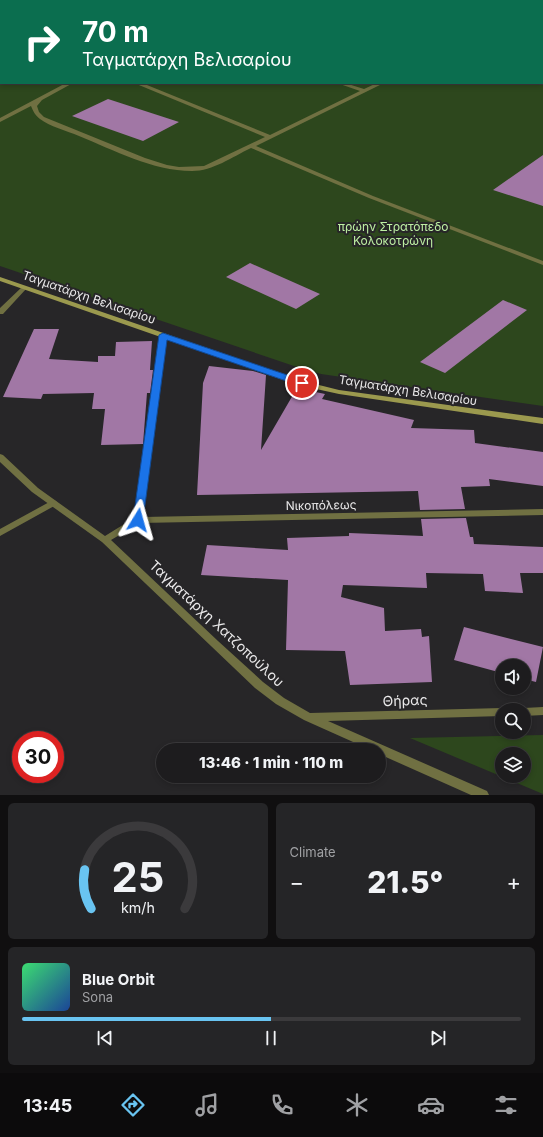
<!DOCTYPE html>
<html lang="en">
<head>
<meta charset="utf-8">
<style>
  body { margin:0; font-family:Inter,sans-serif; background:#252527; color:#f1f3f6; height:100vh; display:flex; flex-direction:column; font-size:15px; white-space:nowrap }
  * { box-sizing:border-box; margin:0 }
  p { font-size:13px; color:#a0a1a4 }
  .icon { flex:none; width:22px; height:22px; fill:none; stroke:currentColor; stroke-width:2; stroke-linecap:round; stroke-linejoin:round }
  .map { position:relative; height:795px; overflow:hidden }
  .sheet { display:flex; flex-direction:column; gap:8px; padding:8px; background:#100f10; flex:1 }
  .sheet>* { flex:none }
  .banner { position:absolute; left:0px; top:0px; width:543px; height:84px; box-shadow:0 2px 6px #0003,0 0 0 1px #3b3a3c; background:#0b6e4f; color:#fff; overflow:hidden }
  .controls { position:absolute; left:495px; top:659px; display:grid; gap:8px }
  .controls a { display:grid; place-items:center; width:36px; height:36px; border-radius:50%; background:#1d1c1e; box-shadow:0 2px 6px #0003,0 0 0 1px #3b3a3c; font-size:20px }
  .speed { position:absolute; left:12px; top:731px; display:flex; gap:8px; font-size:20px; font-weight:700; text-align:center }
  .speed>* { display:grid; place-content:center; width:52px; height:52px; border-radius:50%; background:#1d1c1e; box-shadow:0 2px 6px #0003,0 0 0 1px #3b3a3c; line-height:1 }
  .speed .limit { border:6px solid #d22; background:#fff; color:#111 }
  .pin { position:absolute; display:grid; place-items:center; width:34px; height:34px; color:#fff; margin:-17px; border:2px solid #fff; border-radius:50%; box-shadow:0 1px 4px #0007 }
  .me { position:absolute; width:44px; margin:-22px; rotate:8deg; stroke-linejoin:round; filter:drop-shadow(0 0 3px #0008) }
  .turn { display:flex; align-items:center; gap:14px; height:84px; padding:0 16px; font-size:18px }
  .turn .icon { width:52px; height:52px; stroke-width:2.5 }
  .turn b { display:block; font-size:28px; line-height:34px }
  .big { font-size:30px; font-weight:800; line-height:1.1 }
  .sheet .widget { flex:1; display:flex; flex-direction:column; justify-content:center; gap:6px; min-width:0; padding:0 14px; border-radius:6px; background:#252527 }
  .sheet .dial { align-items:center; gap:0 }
  .dial svg { height:104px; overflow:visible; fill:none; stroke:#3b3a3c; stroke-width:7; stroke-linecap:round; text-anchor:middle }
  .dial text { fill:#f1f3f6; stroke:none }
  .song { display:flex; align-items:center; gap:12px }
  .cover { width:48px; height:48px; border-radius:6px; background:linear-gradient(135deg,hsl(140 70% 55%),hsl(220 70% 35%)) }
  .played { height:4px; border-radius:2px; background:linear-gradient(90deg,#69c4f1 50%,#3b3a3c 50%) }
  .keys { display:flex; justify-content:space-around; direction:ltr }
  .heat { display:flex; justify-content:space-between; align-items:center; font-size:22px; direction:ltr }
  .sheet .tiles { flex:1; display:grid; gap:8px; grid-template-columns:1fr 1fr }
  .widget:last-child { grid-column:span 2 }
  .trip { position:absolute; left:156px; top:743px; width:230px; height:40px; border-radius:20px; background:#1d1c1e; box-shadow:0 2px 6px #0003,0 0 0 1px #3b3a3c; font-weight:800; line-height:40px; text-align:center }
  .tab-bar { display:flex; height:64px; justify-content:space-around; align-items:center; background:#0c0b0c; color:#a0a1a4 }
  .tab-bar .icon { width:28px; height:28px }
  .tab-bar .active { color:#69c4f1 }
  .tab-bar b { font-size:18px; color:#f1f3f6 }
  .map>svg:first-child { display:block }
</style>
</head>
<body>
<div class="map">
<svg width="543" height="795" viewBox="0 0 543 795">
  <rect width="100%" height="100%" fill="#272628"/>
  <path fill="#2d471d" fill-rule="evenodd" d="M 0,0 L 543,0 L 543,406 L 321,374 L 294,366 L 0,266 ZM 1,1 L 542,1 L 542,83 L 1,83 Z
    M 543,735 L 543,794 L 410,738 ZM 502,754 L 524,754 L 524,776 L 502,776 Z"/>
  <path fill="#a177a5" d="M 108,99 L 179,122 L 143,141 L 72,116 Z
    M 543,155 L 543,206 L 493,190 Z
    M 250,263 L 320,294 L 296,309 L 226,277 Z
    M 503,300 L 527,310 L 445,373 L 420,362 Z
    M 34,329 L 59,329 L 49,359 L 98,362 L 98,356 L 115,356 L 116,342 L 152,341 L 150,370 L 153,370 L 150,393 L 147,393 L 143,444 L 101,445 L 105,409 L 92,409 L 94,393 L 43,394 L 41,399 L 3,397 Z
    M 209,366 L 253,371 L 266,375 L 261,450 L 297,388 L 325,394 L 322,399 L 414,420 L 411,428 L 474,430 L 475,443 L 543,452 L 543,486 L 489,479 L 490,486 L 461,487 L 465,509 L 420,510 L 418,491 L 197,495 L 203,383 Z
    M 466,518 L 470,537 L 473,537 L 474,544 L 543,547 L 543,573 L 520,573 L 523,593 L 485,591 L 483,574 L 426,573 L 427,588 L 343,585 L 341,597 L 384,608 L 385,631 L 421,629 L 422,637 L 429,636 L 432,682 L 350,685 L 345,651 L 286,650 L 288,580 L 201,575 L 207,545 L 288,550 L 287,538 L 349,536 L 349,533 L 423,536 L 421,519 Z
    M 464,627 L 543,647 L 536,682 L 524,679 L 524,666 L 502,666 L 502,673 L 454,660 Z"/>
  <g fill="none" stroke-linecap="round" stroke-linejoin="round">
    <path fill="#707042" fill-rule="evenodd" d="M 542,8 L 543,8 L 543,10 L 542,10 Z
      M 542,30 L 543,30 L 543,33 L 542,33 Z
      M 0,34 L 1,34 L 1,37 L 0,37 Z
      M 66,83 L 73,83 L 42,100 L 37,106 L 39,112 L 44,117 L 145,158 L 167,165 L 179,167 L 204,166 L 265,137 L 134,83 L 142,83 L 270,135 L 360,91 L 337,83 L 345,83 L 364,89 L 377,83 L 384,83 L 256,146 L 373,196 L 543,261 L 543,265 L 369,198 L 251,148 C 232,157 213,171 192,171 C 152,171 114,150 79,136 C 67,131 49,126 40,119 C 35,115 33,111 31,106 L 0,122 L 0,118 Z
      M 53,500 L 56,501 L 57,503 L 56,505 L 0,536 L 0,529 Z"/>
    <path fill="#707042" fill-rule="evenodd" d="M 24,286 L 28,288 L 26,289 L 3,314 L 0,314 L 0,308 L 22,287 Z
      M 160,333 L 163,333 L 167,335 L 143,517 L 543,509 L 543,515 L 140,523 L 111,540 L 218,641 L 263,682 L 284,698 L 310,713 L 502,708 L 506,709 L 506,710 L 502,710 L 502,716 L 328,721 L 487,791 L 489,795 L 471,795 L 379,754 L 379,750 L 371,750 L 304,720 L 276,704 L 255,688 L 102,542 L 32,492 L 0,462 L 0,454 L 3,455 L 38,488 L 105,536 L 134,518 Z
      M 543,707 L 543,715 L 524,716 L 524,710 L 520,710 L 524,708 Z"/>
    <path fill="#9b994e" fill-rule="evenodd" d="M 0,277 L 303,381 L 339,390 L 543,418 L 543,424 L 339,394 L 298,385 L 0,281 Z"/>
  </g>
  <path fill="#1a73e8" stroke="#114b97" d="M 163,333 L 305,381 L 306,383 L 302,386 L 298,385 L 167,340 L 143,520 L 141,523 L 134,523 L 133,520 L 159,335 Z"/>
  <g text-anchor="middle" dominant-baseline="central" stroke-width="4" stroke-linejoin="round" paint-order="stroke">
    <g font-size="12" fill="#bef0a3" stroke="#272628">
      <text x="393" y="226">πρώην Στρατόπεδο<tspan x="393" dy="14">Κολοκοτρώνη</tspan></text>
    </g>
    <g font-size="12" fill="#ebeaeb" stroke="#272628">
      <text transform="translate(89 297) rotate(19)">Ταγματάρχη Βελισαρίου</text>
      <text transform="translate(408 390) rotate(9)">Ταγματάρχη Βελισαρίου</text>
      <text transform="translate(321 505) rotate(-1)">Νικοπόλεως</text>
    </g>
    <g font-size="14" fill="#ebeaeb" stroke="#272628">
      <text transform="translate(217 623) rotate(43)">Ταγματάρχη Χατζοπούλου</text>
      <text transform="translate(405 700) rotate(-2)">Θήρας</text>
    </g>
  </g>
</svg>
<div class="controls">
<a><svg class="icon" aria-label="sound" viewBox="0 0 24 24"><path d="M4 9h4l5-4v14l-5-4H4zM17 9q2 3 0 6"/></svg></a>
<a><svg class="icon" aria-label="search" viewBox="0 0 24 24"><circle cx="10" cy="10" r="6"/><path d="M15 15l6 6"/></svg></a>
<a><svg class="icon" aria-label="layers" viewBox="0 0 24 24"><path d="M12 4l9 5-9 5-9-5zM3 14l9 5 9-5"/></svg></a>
</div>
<div class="speed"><div class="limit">30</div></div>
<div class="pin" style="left:302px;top:383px;background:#d93025"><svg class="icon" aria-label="arrive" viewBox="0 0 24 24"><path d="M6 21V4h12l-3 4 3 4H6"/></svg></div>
<svg class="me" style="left:138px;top:520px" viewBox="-20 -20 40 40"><path d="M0-17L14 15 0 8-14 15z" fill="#1a73e8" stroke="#fff" stroke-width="4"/></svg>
<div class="trip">13:46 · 1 min · 110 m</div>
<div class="banner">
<div class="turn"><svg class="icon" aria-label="right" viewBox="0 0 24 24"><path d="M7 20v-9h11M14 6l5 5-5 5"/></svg><div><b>70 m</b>Ταγματάρχη Βελισαρίου</div></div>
</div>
</div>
<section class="sheet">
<div class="tiles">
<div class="widget dial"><svg viewBox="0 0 100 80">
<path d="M14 69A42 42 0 1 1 86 69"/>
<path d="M14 69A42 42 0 0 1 9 39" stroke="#69c4f1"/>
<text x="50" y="56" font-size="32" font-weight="700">25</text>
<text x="50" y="72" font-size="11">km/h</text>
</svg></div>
<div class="widget"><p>Climate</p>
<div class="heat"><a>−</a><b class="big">21.5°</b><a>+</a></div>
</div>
<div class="widget">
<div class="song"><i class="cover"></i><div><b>Blue Orbit</b><p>Sona</p></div></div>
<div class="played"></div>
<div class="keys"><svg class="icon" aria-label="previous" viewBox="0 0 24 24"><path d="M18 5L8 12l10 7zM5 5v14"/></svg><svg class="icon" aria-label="pause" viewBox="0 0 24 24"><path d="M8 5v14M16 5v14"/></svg><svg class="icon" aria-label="next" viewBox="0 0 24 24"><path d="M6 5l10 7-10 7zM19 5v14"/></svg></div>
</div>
</div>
</section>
<nav class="tab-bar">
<b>13:45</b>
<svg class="icon active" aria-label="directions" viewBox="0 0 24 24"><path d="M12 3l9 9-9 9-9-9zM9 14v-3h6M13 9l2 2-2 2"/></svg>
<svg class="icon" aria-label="music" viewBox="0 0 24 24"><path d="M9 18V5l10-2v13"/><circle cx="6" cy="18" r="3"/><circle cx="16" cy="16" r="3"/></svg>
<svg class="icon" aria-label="phone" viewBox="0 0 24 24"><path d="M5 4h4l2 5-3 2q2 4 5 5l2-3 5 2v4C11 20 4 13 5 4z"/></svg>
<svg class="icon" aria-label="climate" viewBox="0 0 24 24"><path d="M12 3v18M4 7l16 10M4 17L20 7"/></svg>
<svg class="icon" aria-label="car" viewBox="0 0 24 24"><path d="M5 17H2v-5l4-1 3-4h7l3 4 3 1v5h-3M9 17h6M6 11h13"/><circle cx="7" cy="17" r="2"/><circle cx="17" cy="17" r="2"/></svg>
<svg class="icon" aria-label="filters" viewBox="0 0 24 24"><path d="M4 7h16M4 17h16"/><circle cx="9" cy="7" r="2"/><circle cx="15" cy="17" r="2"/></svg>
</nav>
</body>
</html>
